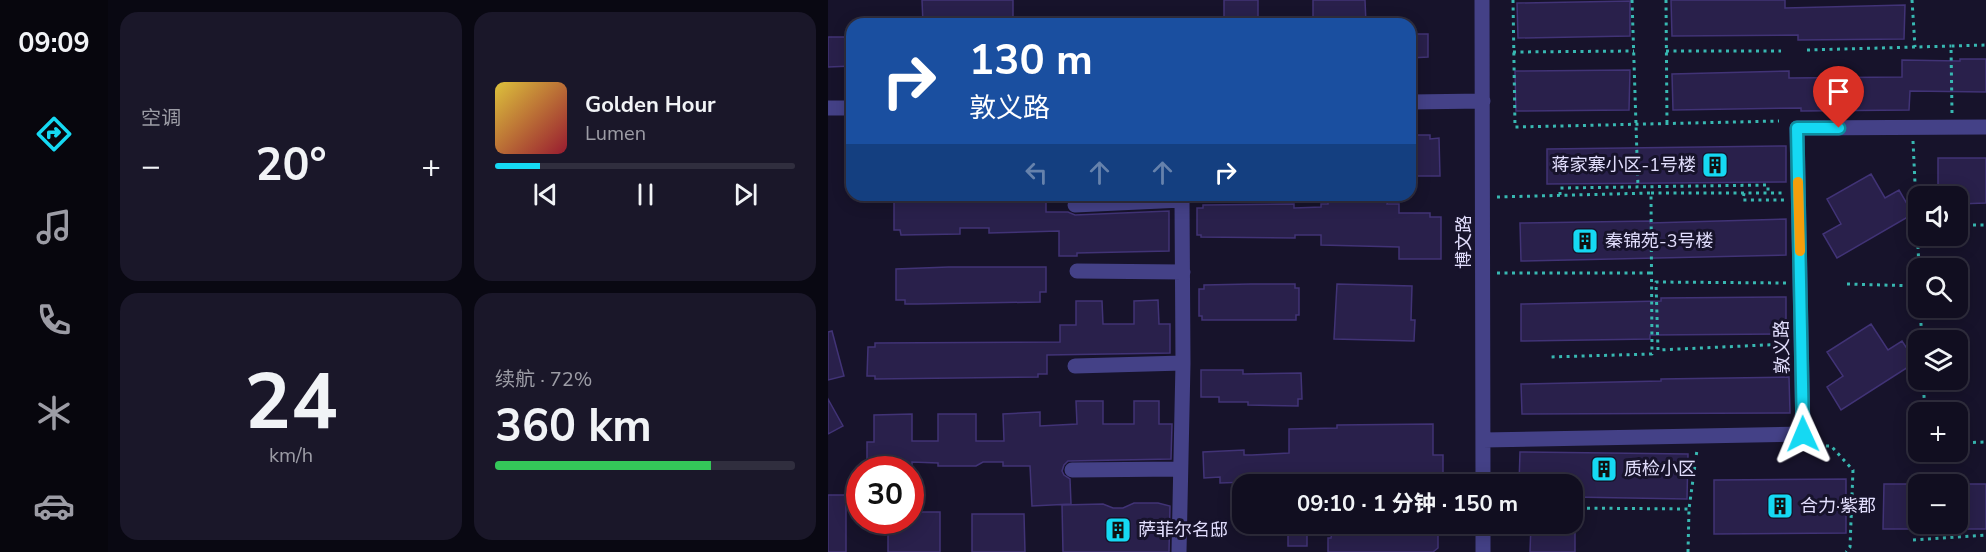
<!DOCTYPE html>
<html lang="zh">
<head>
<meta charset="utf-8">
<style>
  body { margin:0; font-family:"Nunito Sans","Noto Sans SC",sans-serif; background:#1a1729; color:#f1f3f6; height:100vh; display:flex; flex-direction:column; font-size:22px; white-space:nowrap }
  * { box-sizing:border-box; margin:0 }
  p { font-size:20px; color:#9c9ca5 }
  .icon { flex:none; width:33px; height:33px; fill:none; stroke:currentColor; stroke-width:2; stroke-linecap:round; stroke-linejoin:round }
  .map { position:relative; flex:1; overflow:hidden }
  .side { display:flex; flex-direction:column; gap:12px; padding:12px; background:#090812; width:720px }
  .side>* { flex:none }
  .top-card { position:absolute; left:18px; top:18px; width:570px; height:183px; border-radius:18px; box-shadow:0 3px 15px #0003,0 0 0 2px #302e3e; background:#1a4fa0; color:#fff; overflow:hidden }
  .fabs { position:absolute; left:1080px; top:186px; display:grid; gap:12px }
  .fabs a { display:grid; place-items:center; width:60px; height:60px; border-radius:12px; background:#110e20; box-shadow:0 3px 15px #0003,0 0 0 2px #302e3e; font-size:30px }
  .speed { position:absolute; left:18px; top:456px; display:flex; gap:12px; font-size:30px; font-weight:700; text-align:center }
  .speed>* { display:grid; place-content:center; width:78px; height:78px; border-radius:50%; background:#110e20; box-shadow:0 3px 15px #0003,0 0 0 2px #302e3e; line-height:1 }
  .speed .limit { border:9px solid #d22; background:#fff; color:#111 }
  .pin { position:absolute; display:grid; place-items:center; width:51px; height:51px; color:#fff; margin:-62px -26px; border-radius:50% 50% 50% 0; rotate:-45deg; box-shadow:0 0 6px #0007 }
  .pin .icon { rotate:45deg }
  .me { position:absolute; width:66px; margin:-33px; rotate:359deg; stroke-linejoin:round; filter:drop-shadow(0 0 4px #0008) }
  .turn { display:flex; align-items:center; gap:21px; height:126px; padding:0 24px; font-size:27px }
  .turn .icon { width:78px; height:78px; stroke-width:2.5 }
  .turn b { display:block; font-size:42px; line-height:51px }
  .lanes { display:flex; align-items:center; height:57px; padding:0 24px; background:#0003; justify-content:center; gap:30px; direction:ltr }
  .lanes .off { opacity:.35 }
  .big { font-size:45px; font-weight:700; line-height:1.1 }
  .side .tile { flex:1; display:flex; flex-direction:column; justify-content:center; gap:9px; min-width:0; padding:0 21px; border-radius:18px; background:#1a1729 }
  .side .dial { align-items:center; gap:0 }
  .dial b { font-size:78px; line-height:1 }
  .song { display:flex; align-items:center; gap:18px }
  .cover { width:72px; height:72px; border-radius:9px; background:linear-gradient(135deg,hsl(50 70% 55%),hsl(350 70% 35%)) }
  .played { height:6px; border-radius:3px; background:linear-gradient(90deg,#15d9f3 15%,#302e3e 15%) }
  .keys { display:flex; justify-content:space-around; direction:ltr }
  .heat { display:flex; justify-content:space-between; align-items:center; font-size:33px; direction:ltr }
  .charge { height:9px; border-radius:4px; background:linear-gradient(90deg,#34c759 72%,#302e3e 0) }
  .side .tiles { flex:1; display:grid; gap:12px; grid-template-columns:repeat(2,1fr) }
  .trip { position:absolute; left:404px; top:474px; width:351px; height:60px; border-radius:18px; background:#110e20; box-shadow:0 3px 15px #0003,0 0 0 2px #302e3e; font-weight:700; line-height:60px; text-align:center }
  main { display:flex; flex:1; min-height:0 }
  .tab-bar { display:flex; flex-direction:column; width:108px; justify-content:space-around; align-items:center; background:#07060d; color:#9c9ca5 }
  .tab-bar .icon { width:42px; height:42px }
  .tab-bar .current { color:#15d9f3 }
  .tab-bar b { font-size:27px; color:#f1f3f6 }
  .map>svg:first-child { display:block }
</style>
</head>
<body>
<main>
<nav class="tab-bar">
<b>09:09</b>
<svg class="icon current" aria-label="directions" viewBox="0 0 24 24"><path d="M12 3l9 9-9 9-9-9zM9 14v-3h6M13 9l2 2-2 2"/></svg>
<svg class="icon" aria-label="music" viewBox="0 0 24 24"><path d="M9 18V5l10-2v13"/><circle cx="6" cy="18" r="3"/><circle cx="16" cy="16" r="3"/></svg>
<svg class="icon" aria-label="phone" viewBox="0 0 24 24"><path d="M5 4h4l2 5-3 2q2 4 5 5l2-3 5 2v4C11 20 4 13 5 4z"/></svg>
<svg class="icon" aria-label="climate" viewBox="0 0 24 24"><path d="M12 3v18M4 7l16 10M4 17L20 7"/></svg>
<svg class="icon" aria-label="car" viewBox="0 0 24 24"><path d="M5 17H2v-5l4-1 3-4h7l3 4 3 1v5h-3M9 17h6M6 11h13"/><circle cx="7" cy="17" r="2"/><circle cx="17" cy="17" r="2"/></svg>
</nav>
<section class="side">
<div class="tiles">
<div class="tile"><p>空调</p>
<div class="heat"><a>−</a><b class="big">20°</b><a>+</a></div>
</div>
<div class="tile">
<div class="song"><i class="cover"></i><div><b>Golden Hour</b><p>Lumen</p></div></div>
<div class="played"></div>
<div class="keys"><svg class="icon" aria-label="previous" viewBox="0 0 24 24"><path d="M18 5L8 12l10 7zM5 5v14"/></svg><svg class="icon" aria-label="pause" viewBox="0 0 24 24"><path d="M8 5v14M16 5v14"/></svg><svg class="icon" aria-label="next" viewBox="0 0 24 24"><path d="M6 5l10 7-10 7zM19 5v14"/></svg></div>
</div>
<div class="tile dial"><b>24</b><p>km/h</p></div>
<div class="tile"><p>续航 · 72%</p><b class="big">360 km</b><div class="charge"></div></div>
</div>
</section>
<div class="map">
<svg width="1158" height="552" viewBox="0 0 1158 552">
  <rect width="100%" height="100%" fill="#17132b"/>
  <path fill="#29204b" stroke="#413376" stroke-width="1.5" d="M 94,0 L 185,0 L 185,24 L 95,24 Z
    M 396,0 L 430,0 L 430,24 L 396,23 Z
    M 485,0 L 537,0 L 538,24 L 485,24 Z
    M 843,0 L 957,0 L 957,8 L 1077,5 L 1076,39 L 970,40 L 970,35 L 844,36 Z
    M 802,1 L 802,36 L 690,38 L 689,3 Z
    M 582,34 L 600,34 L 600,57 L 582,58 Z
    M 0,37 L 24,37 L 24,66 L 0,67 Z
    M 1132,59 L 1158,59 L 1158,92 L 1082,91 L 1081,110 L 973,111 L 973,108 L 845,110 L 844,74 L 961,71 L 961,78 L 1074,77 L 1074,60 L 1132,61 Z
    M 802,70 L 801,110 L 688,111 L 687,71 Z
    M 585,135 L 602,135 L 602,139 L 611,138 L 612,176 L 582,176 L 582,138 L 585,138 Z
    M 958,146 L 958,182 L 719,184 L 719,149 Z
    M 1110,158 L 1158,158 L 1158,203 L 1130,204 L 1130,196 L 1110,196 Z
    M 1043,174 L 1057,198 L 1071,190 L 1085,214 L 1009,258 L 995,234 L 1013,224 L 999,199 Z
    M 66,195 L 218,195 L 218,212 L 240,212 L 247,215 L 341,211 L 341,251 L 249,253 L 249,256 L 231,256 L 231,231 L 161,233 L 161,228 L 132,228 L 132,234 L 73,235 L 72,230 L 66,230 Z
    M 500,201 L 560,201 L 559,204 L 571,204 L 571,213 L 602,213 L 602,217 L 613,217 L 613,259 L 571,259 L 571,247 L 493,245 L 493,235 L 467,235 L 467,238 L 373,237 L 373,235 L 369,235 L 369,208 L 375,208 L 375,205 L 466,204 L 466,208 L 493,207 L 493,204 L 500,204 Z
    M 958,219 L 958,255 L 693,261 L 692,223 L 822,221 L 822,223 Z
    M 121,267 L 218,267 L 218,292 L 212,292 L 212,302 L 89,304 L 77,304 L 77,300 L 68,300 L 68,269 Z
    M 423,284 L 467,284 L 467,288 L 471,288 L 471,315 L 468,315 L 468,320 L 374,320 L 374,316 L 371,316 L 371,289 L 376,289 L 376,285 Z
    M 509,284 L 584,286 L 583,320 L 587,320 L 586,341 L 506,339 Z
    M 958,297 L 958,334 L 822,335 L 822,339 L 693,341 L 693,304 L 833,301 L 833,298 Z
    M 330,300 L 331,324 L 342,324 L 342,353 L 219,355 L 219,374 L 210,374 L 210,377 L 47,379 L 47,376 L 39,376 L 40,347 L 47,347 L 47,343 L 232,342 L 232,325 L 248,325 L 248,301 L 274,301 L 275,324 L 306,324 L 306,301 Z
    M 1043,324 L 1060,350 L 1074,341 L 1088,362 L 1013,410 L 999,387 L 1015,376 L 999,352 Z
    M 4,331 L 16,376 L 0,380 L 0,332 Z
    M 373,370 L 415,370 L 415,374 L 473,373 L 474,399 L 470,399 L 470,406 L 420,405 L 420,402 L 391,402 L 391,397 L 373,397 Z
    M 961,377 L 962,413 L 694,414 L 693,384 L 833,381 L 833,379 Z
    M 0,399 L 15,426 L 0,434 Z
    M 248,401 L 275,401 L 275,424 L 306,424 L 306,401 L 331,401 L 331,424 L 344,424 L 343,459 L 240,461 L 236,465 L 234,471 L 236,475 L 242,479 L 243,504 L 204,506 L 202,466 L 175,466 L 175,462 L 155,462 L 148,466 L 110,466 L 110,463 L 84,462 L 84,467 L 65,465 L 62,467 L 46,467 L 46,462 L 39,462 L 39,442 L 46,442 L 46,415 L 84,414 L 84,441 L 110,441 L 110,414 L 148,414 L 148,441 L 176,441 L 175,414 L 212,412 L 212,426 L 249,424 Z
    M 605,424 L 605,455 L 615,455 L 615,484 L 420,484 L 420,482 L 392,483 L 392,477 L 376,478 L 375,452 L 416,450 L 416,455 L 424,455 L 461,453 L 461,429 L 509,428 L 509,425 Z
    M 692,452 L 860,454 L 859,499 L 744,497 L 744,484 L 691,484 Z
    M 1018,479 L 1018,533 L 886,534 L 886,480 Z
    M 1056,484 L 1090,484 L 1090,529 L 1055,529 Z
    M 1130,484 L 1158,484 L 1158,529 L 1130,529 Z
    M 0,495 L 18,495 L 18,552 L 0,552 Z
    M 306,503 L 330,503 L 342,506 L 341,552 L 235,552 L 234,505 L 275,504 L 285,508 L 295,508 Z
    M 82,512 L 112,512 L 112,552 L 60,552 L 60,520 L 82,520 Z
    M 144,514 L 196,514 L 197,552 L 144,552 Z
    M 460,524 L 479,524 L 479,546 L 460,546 Z
    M 515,524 L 610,524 L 610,548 L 605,552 L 500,552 L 500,538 L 503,538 L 504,531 L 510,531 L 510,526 Z
    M 703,524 L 747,524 L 747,552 L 702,552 Z"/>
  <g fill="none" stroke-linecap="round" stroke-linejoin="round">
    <path stroke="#38b8b2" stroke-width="3" stroke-dasharray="3 4.5" stroke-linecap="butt" d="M 685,0 L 687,127 L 951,121
      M 804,0 L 810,187
      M 838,0 L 839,124
      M 1084,0 L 1087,47
      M 979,50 L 1123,46
      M 838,51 L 953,51
      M 685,52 L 806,51
      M 1124,113 L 1123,46 L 1158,45
      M 1085,141 L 1091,268
      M 823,193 L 957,193
      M 916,193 L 915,200 L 957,200
      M 732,195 L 732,188 L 940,185 L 940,193
      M 669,197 L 823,193 L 824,354 L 721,357
      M 1130,225 L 1158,225
      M 669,273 L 823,273
      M 958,283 L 828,282 L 830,350 L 959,344
      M 1019,284 L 1090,286
      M 1092,308 L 1094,340
      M 1095,380 L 1097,412
      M 1130,443 L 1158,442
      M 983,446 L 1003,446 L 1025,470 L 1022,547 L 1018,552
      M 744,508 L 861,509
      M 1085,540 L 1158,535
      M 860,552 L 861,509 L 869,450"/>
    <path stroke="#444187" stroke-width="15" d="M 654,0 L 655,484
      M 582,102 L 655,101
      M 0,108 L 24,108
      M 247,205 L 354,200 L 355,363 L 351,552
      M 249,271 L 355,272
      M 247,366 L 355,363
      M 655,440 L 975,434 L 969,128 L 1158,127
      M 244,470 L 352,469
      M 655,552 L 655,524"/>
  </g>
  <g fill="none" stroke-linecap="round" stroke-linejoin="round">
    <defs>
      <path id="route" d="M 975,434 L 969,128 L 1011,128"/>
    </defs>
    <use href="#route" stroke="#0e8d9e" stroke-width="15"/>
    <use href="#route" stroke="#15d9f3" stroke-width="10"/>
    <path stroke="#f59e0b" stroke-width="10" d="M 970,182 L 972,251"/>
  </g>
  <defs>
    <symbol id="building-square" viewBox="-11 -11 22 22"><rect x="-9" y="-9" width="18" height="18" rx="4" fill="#15d9f3" stroke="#17132b"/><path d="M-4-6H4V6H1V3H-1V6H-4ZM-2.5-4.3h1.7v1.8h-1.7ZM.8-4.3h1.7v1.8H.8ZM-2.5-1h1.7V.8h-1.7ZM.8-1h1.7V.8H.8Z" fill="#111"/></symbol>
  </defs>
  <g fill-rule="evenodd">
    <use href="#building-square" x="872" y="150" width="30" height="30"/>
    <use href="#building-square" x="742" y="226" width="30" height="30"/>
    <use href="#building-square" x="761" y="454" width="30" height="30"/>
    <use href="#building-square" x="937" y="491" width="30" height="30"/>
    <use href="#building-square" x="275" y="515" width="30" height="30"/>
  </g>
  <g text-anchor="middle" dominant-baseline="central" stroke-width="6" stroke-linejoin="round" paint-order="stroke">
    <g font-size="18" fill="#e2defd" stroke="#17132b" text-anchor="start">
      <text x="868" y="165" text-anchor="end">蒋家寨小区-1号楼</text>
      <text x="777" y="241">秦锦苑-3号楼</text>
      <text x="796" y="469">质检小区</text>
      <text x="972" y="506">合力·紫郡</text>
      <text x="310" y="530">萨菲尔名邸</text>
    </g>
    <g font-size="18" fill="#e2defd" stroke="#17132b">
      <text transform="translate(636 242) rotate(-90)">博文路</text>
      <text transform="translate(954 347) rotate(-91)">敦义路</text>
    </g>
  </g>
</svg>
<div class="fabs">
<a><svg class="icon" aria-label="sound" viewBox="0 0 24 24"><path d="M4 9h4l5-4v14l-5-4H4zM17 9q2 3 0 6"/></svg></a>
<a><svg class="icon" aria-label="search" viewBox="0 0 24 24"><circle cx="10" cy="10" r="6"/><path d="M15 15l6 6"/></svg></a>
<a><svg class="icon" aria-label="layers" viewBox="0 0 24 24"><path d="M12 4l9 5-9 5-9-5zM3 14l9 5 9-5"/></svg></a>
<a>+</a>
<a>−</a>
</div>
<div class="speed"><div class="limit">30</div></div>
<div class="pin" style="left:1011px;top:128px;background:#d93025"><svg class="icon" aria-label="arrive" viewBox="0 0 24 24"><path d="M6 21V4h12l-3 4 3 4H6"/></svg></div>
<svg class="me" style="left:975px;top:434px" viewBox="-20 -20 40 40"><path d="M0-17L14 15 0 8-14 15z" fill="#15d9f3" stroke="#fff" stroke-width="4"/></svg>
<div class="trip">09:10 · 1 分钟 · 150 m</div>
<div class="top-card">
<div class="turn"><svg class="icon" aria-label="right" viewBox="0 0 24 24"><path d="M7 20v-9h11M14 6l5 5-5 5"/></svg><div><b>130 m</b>敦义路</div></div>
<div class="lanes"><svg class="icon off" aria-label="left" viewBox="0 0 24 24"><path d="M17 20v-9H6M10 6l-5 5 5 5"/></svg><svg class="icon off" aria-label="ahead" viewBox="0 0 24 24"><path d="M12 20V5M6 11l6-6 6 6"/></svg><svg class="icon off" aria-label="ahead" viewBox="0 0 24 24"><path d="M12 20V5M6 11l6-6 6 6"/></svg><svg class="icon" aria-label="right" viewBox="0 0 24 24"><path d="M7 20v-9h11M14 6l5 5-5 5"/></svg></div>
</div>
</div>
</main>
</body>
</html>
